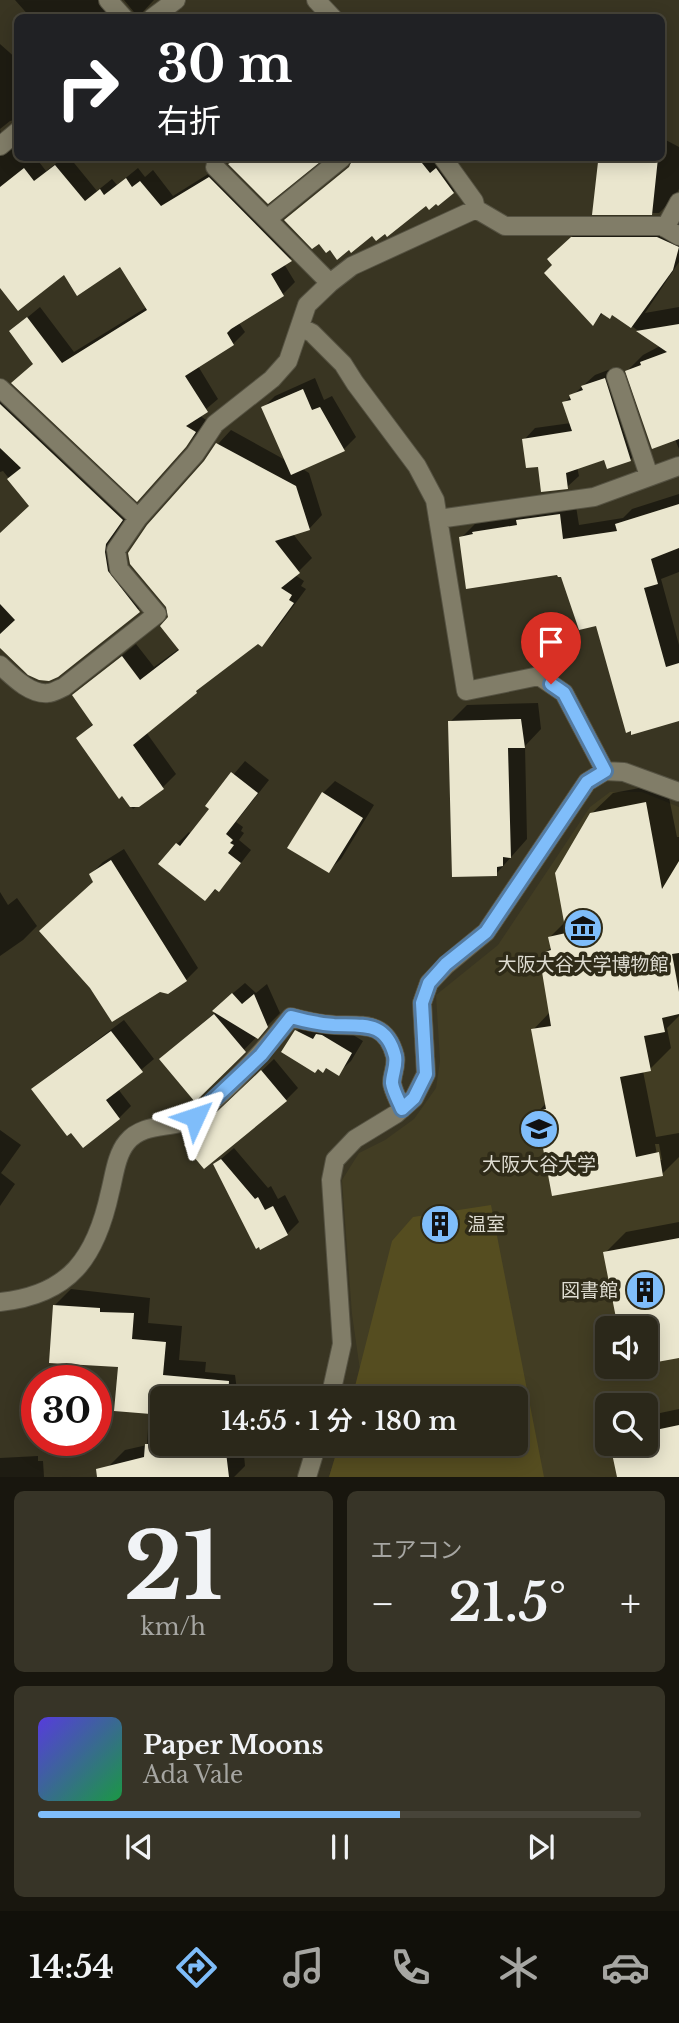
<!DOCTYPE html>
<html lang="ja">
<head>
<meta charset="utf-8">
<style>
  body { margin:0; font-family:"Libre Baskerville","Noto Sans JP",serif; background:#373427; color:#f1f3f6; height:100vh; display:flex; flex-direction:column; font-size:26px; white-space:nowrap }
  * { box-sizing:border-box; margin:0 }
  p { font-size:23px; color:#a6a6a2 }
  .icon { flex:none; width:38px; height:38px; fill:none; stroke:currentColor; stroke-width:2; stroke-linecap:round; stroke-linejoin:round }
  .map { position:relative; height:1477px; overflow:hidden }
  .panel { display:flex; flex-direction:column; gap:14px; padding:14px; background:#18160e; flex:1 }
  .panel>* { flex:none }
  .top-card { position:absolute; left:14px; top:14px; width:651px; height:147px; border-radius:10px; box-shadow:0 4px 18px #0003,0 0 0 2px #474439; background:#202124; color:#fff; overflow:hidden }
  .tools { position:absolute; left:595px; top:1316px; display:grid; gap:14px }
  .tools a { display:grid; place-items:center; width:63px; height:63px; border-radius:10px; background:#2b281a; box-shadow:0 4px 18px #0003,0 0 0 2px #474439; font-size:35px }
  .speed { position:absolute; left:21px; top:1365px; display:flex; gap:14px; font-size:35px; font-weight:700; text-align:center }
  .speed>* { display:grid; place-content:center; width:91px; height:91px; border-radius:50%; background:#2b281a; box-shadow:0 4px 18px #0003,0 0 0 2px #474439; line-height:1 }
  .speed .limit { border:10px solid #d22; background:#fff; color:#111 }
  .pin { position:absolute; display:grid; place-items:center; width:60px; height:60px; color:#fff; margin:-72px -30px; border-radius:50% 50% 50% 0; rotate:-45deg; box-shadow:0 0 7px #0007 }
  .pin .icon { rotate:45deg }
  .me { position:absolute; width:77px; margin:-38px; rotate:48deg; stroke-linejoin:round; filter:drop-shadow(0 0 5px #0008) }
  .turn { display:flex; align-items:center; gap:24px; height:147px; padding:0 28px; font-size:32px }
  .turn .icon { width:91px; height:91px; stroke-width:2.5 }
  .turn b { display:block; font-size:49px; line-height:60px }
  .big { font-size:52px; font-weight:600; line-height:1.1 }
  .panel .card { flex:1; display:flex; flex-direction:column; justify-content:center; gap:10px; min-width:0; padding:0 24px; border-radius:10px; background:#373427 }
  .panel .dial { align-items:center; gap:0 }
  .dial b { font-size:91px; line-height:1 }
  .song { display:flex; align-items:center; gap:21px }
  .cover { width:84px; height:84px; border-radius:10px; background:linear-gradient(135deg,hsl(250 70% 55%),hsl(140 70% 35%)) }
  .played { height:7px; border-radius:4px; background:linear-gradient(90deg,#7fbdfa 60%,#474439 60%) }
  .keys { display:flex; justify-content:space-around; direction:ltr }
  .heat { display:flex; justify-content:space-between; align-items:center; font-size:38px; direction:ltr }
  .panel .tiles { flex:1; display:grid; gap:14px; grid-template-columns:1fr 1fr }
  .card:last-child { grid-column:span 2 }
  .trip { position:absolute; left:150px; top:1386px; width:378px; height:70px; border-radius:10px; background:#2b281a; box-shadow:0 4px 18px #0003,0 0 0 2px #474439; font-weight:600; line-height:70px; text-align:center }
  .tab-bar { display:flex; height:112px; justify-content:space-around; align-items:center; background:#11100a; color:#a6a6a2 }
  .tab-bar .icon { width:49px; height:49px }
  .tab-bar .on { color:#7fbdfa }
  .tab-bar b { font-size:32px; color:#f1f3f6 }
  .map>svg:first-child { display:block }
</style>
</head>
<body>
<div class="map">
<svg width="679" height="1477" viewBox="0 0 679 1477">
  <rect width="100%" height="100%" fill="#393522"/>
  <path fill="#423d23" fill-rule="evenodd" d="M 610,792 L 642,792 L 679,807 L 679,1477 L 329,1477 L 339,1444 L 516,1444 L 516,1398 L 352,1398 L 360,1370 L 352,1314 L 342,1180 L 359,1153 L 385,1140 L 414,1119 L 436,1088 L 440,1061 L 436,995 L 498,945 L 590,807 ZM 607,1328 L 646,1328 L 646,1367 L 607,1367 ZM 607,1405 L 646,1405 L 646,1444 L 607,1444 Z"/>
  <path fill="#554d20" d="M 491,1205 L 544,1477 L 329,1477 L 339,1444 L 516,1444 L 516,1398 L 352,1398 L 392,1241 L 413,1217 Z"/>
  <path fill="#0007" fill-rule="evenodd" d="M 15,0 L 115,0 L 130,18 L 31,18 Z
    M 124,0 L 154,0 L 138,17 Z
    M 0,44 L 18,60 L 18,119 L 10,121 L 0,129 L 2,141 L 14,146 L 18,144 L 18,158 L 36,158 L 46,171 L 63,158 L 70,158 L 97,191 L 112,179 L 117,185 L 138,168 L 145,177 L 153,170 L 173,196 L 221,166 L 303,248 L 284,264 L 295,282 L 283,294 L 239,323 L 245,332 L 233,344 L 198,366 L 218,399 L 199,415 L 206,420 L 197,433 L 149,488 L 35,363 L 11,331 L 40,307 L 74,352 L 147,307 L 120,264 L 0,285 Z
    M 662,138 L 679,147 L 679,189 L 675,197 L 659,213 L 594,213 L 603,158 L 662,158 Z
    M 225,158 L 322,158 L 268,202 Z
    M 355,158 L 437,158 L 464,181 L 453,192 L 426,204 L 385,232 L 372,234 L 330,248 L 286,220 L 352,165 Z
    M 588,222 L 675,222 L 679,224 L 679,262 L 645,313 L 679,307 L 679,449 L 675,439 L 627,371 L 643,355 L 660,346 L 613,313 L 604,312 L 593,323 L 554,265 L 564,244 Z
    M 616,367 L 642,448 L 630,460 L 605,458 L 577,467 L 579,476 L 567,487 L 539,465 L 524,440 L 535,428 L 571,423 L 564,403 L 595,375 Z
    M 315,378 L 324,400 L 332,396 L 356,437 L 344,449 L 301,468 L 309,473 L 322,515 L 309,529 L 293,534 L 312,558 L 295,575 L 304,581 L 301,586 L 306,589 L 275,631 L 262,645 L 258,642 L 209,678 L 146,732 L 176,774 L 162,788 L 133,809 L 78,738 L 94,723 L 74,695 L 136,644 L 154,667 L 180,648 L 170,618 L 205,462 L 218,444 L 231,430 L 287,461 L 263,408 L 275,396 Z
    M 0,390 L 134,507 L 117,531 L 116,539 L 119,559 L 151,599 L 57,676 L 0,645 L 0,534 L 31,506 L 3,471 L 0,472 Z
    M 679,494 L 679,572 L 661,579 L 679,645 L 679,716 L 597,624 L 562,575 L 461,538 L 477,522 L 575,500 L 579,525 L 623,518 L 632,509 Z
    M 538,703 L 541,729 L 525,746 L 527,839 L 496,874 L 450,722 L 467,705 Z
    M 245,761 L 269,780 L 236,822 L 243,827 L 241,831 L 244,833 L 239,840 L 251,850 L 230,877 L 205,899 L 177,844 L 189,832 L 191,834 L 211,809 L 211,801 Z
    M 335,781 L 374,805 L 341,859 L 328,871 L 323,793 Z
    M 666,783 L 677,837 L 679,837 L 679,1016 L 667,1028 L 671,1048 L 650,1069 L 643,1071 L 656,1137 L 679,1133 L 679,1157 L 662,1174 L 538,1112 L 546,1103 L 533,1030 L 550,1012 L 544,973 L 549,968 L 546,952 L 552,947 L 550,937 L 565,922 L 591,814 L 613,793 ZM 655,1144 L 659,1144 L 662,1160 L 658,1160 Z
    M 124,849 L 198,968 L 186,980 L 91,874 L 103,862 Z
    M 0,892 L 8,905 L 17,898 L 37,926 L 23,940 L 0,956 Z
    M 245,983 L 256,993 L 267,984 L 280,1013 L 195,1100 L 174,1047 L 217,1011 L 226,999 Z
    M 309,1019 L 335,1024 L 363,1041 L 351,1061 L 338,1073 L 297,1031 Z
    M 124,1020 L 154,1059 L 118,1089 L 131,1106 L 119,1118 L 34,1090 L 46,1078 Z
    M 274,1059 L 298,1088 L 286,1100 L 219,1112 Z
    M 0,1130 L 21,1145 L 1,1173 L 15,1184 L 0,1206 Z
    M 234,1148 L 268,1188 L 271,1186 L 278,1199 L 285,1195 L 299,1222 L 287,1234 L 215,1164 Z
    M 679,1222 L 679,1356 L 646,1362 L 646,1328 L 619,1328 L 605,1253 L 626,1232 Z
    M 71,1289 L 150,1298 L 148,1323 L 182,1326 L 179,1360 L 206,1362 L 205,1372 L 235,1375 L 238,1398 L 163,1398 L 163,1444 L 243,1444 L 245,1466 L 234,1477 L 111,1477 L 108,1467 L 125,1450 L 147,1445 L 149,1412 L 120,1365 L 54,1306 Z
    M 679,1409 L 679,1477 L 619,1477 L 612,1444 L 646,1444 L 646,1416 Z
    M 38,1456 L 38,1461 L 43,1461 L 44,1477 L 0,1477 L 0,1458 Z"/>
  <path fill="#eae6ce" d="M 239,158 L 325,158 L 268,204 L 228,164 Z
    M 353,158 L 418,158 L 430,173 L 436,168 L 454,193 L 438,206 L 436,204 L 429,210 L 426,206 L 387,237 L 385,234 L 376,241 L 372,236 L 351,253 L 349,250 L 337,260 L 330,250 L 326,253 L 319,244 L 312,249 L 284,220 L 349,167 Z
    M 601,158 L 658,158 L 652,215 L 592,215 L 598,162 L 601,162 Z
    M 55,165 L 85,201 L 100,189 L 104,195 L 126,178 L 132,187 L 140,181 L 161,206 L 209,177 L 292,261 L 271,274 L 284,296 L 231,329 L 227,333 L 234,345 L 185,376 L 208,412 L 186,426 L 196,432 L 186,447 L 137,502 L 11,383 L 33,364 L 9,331 L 27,317 L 62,363 L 147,310 L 120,267 L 77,296 L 64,275 L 18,311 L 0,288 L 0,187 L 24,168 L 34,181 Z
    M 571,237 L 657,237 L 679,247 L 673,270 L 631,328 L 612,315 L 610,319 L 601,313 L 593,326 L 544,273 L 552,265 L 547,259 Z
    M 679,324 L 679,439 L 652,449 L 625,371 L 641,365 L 640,362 L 667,352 L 636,331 Z
    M 605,378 L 631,461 L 607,469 L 604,460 L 566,473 L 568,489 L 541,492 L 538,467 L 526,468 L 522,439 L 572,431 L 562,402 L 571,400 L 569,395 L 583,390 L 581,386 Z
    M 303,389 L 312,410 L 320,407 L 345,451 L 291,475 L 261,407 Z
    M 0,404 L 123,520 L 106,544 L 105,552 L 108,571 L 140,612 L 58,677 L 49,681 L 39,680 L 28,675 L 0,648 L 0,634 L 15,620 L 0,604 L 0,533 L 29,506 L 7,479 L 21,468 L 0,448 Z
    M 216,443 L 296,486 L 310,530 L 275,541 L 300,573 L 281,588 L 292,595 L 289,600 L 294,603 L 262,647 L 258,644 L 196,691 L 197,693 L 133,745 L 164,789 L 139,807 L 130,807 L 122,796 L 119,799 L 76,738 L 93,725 L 72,695 L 122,656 L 140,680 L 179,650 L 160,626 L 168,617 L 166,607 L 130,564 L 128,553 L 147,525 L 204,461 Z
    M 679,504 L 679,548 L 651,559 L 658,584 L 644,588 L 666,667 L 679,663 L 679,721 L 631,735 L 631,731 L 626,733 L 596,626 L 579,630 L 561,577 L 558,577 L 557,575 L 466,589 L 459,537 L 473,534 L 472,532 L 517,525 L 516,520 L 560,514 L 563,539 L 617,531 L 615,524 Z
    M 521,719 L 525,748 L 508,748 L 511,858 L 503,857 L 503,866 L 497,867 L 497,876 L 452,877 L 448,721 Z
    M 231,772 L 258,793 L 226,834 L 233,840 L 230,843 L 234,845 L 228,853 L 241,863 L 219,892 L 215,889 L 205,901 L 158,864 L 176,843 L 180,846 L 209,809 L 205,806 Z
    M 322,792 L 363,818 L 329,873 L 287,848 Z
    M 646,802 L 662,889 L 679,861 L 679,953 L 672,954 L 679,992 L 679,1014 L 662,1018 L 665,1032 L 644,1036 L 651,1071 L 620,1077 L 636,1157 L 659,1152 L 663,1176 L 552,1196 L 536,1111 L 546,1109 L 531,1029 L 551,1026 L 542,972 L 548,971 L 545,952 L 551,950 L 548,937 L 566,933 L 555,873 L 590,813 Z
    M 111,860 L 187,981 L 168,994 L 160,992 L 112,1022 L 90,988 L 39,931 L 93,882 L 89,874 Z
    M 232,993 L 242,1004 L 254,994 L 268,1027 L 258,1039 L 212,1011 Z
    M 214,1014 L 246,1052 L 195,1102 L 159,1059 Z
    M 295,1030 L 313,1039 L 316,1034 L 322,1035 L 352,1053 L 339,1076 L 326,1068 L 323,1073 L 318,1069 L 315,1073 L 281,1052 Z
    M 111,1031 L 143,1072 L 106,1100 L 120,1119 L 83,1148 L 71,1133 L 67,1136 L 31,1089 Z
    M 261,1070 L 287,1101 L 204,1169 L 184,1145 L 206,1126 L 204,1124 Z
    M 221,1159 L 255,1199 L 258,1197 L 265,1210 L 273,1206 L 288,1235 L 260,1250 L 259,1247 L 256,1249 L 213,1164 Z
    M 679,1238 L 679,1358 L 646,1364 L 646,1328 L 618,1328 L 603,1252 Z
    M 53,1305 L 100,1308 L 100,1312 L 134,1313 L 132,1339 L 166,1342 L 163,1375 L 229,1381 L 228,1398 L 163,1398 L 163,1415 L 114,1411 L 118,1367 L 49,1363 Z
    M 679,1425 L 679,1477 L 617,1477 L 610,1444 L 646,1444 L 646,1432 Z
    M 145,1444 L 225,1444 L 229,1477 L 97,1477 L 96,1469 L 144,1457 Z"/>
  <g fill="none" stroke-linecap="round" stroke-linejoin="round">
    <defs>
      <path id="minor" d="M 108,0 L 124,18
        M 316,0 L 333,18
        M 152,18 L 176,0
        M 0,146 L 18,131
        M 443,158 L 474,201 L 476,209
        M 215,167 L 330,283
        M 267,219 L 342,158
        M 665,228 L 679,202
        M 300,327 L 312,333 L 343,364 L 355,383 L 417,466 L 435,500 L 466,691 L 539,676 L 564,693 L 605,771
        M 616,377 L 649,476
        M 0,388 L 138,518
        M 438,519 L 594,497 L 679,466
        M 0,665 C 12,676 30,695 48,693 C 53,693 59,689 64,687 L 157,614 L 119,569 L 116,550 L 138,518 L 195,454 L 215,424 L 272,379 L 288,361 L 307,305 L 330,283 L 352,266 L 476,209 L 505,226 L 662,226 L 679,236
        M 0,1302 C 70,1295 96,1257 110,1192 C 114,1177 116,1155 127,1142 C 144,1121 174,1130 195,1117 C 202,1112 209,1105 215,1099 C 243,1074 268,1046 291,1017 C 305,1021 320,1024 335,1025 C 364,1026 386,1021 395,1056 C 397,1066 392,1074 392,1083 C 393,1091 399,1101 402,1109
        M 330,1398 L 342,1344 L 331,1180 L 335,1160 L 355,1139 L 396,1114 L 414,1098 L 426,1074 L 422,1003 L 429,983 L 446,965 L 486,932 L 587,782 L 605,771 L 624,772 L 679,792
        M 307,1477 L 317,1444"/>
    </defs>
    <use href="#minor" stroke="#555242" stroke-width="20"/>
    <use href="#minor" stroke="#817d68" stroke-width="18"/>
  </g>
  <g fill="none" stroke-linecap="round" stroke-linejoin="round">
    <defs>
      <path id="route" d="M 195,1117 L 261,1055 L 291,1017 C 305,1021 320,1024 334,1025 C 364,1026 386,1021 395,1056 C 397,1066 392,1074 392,1083 C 393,1091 399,1101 402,1109 L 414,1098 L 426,1074 L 422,1003 L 429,983 L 446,964 L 486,932 L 587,782 L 605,771 L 564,693 L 551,684"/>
    </defs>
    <use href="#route" stroke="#537ba2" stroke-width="18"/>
    <use href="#route" stroke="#7fbdfa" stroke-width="12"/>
  </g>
  <defs>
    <symbol id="museum-disc" viewBox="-11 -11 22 22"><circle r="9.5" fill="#7fbdfa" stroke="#2f2b18"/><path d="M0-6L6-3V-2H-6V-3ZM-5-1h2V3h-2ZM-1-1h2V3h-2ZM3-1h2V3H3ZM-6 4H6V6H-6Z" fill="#111"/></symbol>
    <symbol id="university-disc" viewBox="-11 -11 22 22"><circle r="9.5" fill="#7fbdfa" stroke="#2f2b18"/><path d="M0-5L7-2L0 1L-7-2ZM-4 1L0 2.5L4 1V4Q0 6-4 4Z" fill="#111"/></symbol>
    <symbol id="building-disc" viewBox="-11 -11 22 22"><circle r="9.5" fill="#7fbdfa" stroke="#2f2b18"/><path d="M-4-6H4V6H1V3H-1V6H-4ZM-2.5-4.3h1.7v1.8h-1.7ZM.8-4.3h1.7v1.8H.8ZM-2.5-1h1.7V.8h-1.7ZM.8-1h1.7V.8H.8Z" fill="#111"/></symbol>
  </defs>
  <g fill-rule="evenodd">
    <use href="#museum-disc" x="561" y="906" width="44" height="44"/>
    <use href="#university-disc" x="517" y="1107" width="44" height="44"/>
    <use href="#building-disc" x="418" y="1202" width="44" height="44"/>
    <use href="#building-disc" x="623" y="1268" width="44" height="44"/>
  </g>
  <g text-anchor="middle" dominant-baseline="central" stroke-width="7" stroke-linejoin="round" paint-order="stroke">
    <g font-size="19" fill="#dedcd1" stroke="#2f2b18">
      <text x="583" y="964">大阪大谷大学博物館</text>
      <text x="539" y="1164">大阪大谷大学</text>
      <text x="467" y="1224" text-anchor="start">温室</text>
      <text x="618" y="1290" text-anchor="end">図書館</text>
    </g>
  </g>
</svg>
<div class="tools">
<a><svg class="icon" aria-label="sound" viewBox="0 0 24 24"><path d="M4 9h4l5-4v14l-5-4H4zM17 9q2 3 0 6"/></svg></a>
<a><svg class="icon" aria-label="search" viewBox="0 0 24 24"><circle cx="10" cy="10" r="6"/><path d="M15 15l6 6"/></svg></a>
</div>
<div class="speed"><div class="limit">30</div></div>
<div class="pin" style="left:551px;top:684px;background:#d93025"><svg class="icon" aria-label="arrive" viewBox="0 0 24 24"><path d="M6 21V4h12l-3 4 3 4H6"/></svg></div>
<svg class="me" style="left:195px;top:1117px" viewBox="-20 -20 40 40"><path d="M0-17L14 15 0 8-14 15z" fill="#7fbdfa" stroke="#fff" stroke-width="4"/></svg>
<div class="trip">14:55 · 1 分 · 180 m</div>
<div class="top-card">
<div class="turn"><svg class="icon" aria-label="right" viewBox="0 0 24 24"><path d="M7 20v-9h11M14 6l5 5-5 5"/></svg><div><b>30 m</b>右折</div></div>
</div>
</div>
<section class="panel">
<div class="tiles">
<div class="card dial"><b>21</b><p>km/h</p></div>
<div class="card"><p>エアコン</p>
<div class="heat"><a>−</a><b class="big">21.5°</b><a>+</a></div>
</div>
<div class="card">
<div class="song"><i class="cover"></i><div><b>Paper Moons</b><p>Ada Vale</p></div></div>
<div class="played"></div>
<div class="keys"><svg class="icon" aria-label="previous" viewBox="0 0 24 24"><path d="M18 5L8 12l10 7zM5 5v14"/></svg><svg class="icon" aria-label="pause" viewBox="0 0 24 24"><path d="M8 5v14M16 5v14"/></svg><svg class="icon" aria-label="next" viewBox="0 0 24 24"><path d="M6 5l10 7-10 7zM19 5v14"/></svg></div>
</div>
</div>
</section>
<nav class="tab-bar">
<b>14:54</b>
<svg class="icon on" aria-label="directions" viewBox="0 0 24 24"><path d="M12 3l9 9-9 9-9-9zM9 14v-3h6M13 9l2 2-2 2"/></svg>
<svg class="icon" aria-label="music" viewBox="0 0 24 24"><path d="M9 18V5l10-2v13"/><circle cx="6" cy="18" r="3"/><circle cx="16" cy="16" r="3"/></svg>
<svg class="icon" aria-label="phone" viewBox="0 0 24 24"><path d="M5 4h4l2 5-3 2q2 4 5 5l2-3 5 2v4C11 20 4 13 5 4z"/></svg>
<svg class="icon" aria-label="climate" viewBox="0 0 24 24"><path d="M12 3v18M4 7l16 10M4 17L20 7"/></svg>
<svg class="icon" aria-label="car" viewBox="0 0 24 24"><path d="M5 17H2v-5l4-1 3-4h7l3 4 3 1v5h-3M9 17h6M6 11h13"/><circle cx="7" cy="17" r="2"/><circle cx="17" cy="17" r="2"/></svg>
</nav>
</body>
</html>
